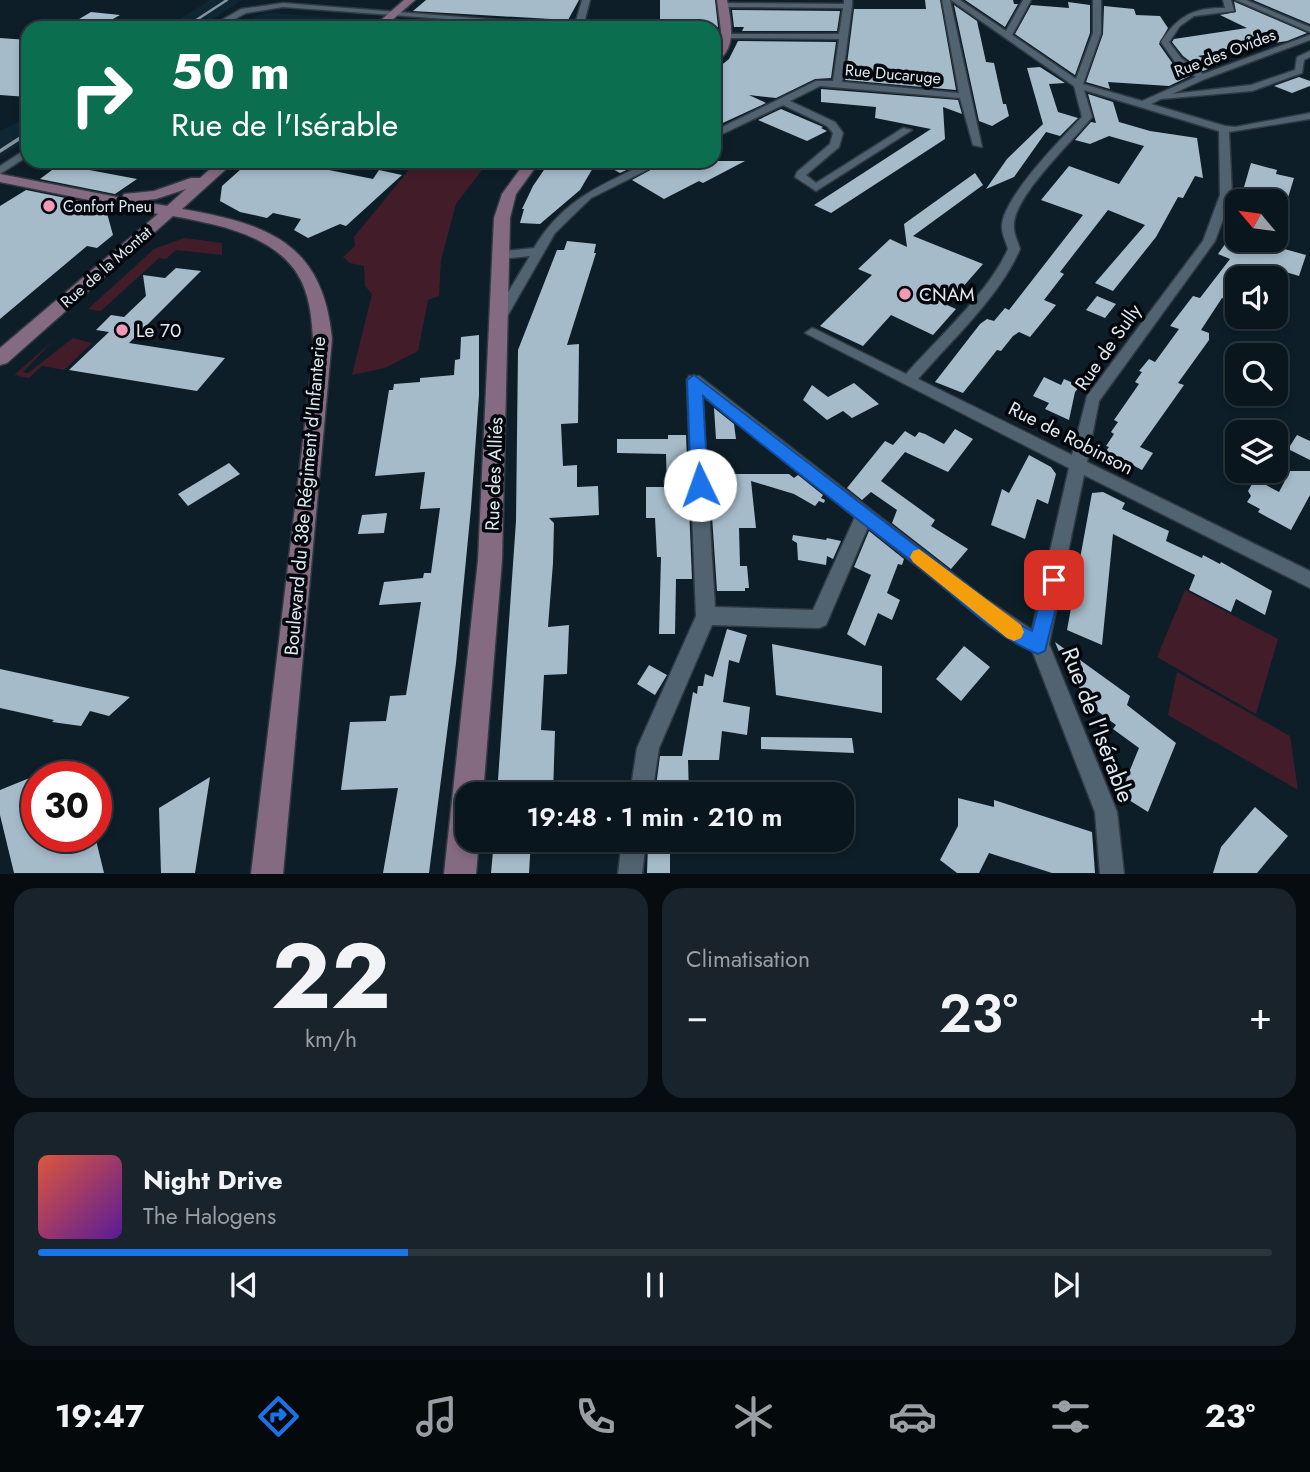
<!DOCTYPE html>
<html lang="fr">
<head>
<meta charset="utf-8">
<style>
  body { margin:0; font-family:Jost,sans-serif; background:#18232b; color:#f1f3f6; height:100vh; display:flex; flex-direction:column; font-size:26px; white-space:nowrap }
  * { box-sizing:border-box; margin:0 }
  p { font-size:23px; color:#999fa4 }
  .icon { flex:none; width:38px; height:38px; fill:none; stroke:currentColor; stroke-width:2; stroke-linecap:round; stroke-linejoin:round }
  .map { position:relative; height:874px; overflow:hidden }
  .panel { display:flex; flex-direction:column; gap:14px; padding:14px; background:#060c10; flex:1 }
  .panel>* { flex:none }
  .guide { position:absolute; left:21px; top:21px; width:700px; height:147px; border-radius:21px; box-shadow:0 4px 10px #0003,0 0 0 2px #2a353c; background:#0b6e4f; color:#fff; overflow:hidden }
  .needle { width:46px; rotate:299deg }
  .tools { position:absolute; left:1225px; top:189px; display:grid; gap:14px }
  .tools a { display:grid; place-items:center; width:63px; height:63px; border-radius:14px; background:#0a161e; box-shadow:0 4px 10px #0003,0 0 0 2px #2a353c; font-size:35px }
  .speed { position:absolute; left:21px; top:761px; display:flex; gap:14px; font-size:35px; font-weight:700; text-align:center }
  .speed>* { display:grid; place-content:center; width:91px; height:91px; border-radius:50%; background:#0a161e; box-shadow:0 4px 10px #0003,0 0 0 2px #2a353c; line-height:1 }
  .speed .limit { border:10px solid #d22; background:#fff; color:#111 }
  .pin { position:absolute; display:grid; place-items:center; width:60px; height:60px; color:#fff; margin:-30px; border-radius:14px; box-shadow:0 4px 10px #0006 }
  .me { position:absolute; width:77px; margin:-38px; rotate:357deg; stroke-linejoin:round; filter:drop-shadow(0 0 5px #0008) }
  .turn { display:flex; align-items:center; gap:24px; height:147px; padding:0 35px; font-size:32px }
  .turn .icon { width:91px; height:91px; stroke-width:2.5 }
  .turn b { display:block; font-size:49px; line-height:60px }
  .big { font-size:52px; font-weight:600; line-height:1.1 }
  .panel .card { flex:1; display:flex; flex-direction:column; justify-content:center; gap:10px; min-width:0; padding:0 24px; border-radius:21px; background:#18232b }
  .panel .dial { align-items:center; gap:0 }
  .dial b { font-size:91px; line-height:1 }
  .song { display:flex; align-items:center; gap:21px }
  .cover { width:84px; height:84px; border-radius:10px; background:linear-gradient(135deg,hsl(10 70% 55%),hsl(270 70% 35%)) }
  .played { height:7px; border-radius:4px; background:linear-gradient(90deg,#1a73e8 30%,#2a353c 30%) }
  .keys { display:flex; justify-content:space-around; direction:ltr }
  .heat { display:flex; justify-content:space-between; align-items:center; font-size:38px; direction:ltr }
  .panel .tiles { flex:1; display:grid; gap:14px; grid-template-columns:1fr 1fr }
  .card:last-child { grid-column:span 2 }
  .trip { position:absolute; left:455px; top:782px; width:399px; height:70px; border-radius:21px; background:#0a161e; box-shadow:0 4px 10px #0003,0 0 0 2px #2a353c; font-weight:600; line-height:70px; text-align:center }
  .tabs { display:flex; height:112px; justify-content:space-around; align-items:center; background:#04090c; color:#999fa4 }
  .tabs .icon { width:49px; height:49px }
  .tabs .on { color:#1a73e8 }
  .tabs b { font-size:32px; color:#f1f3f6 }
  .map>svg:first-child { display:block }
</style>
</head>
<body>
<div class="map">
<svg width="1310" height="874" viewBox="0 0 1310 874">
  <rect width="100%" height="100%" fill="#0d1e28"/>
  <path fill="#0f2735" d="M 210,0 L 242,0 L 199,28 L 166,28 Z
    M 271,13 L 272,13 L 376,21 L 368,28 L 241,28 L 259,15 Z
    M 28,116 L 28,139 L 0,157 L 0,131 Z"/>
  <path fill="#431c2a" d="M 419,161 L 488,162 L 456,204 L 441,260 L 439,296 L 428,300 L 418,351 L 385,368 L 352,375 L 372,294 L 365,286 L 364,266 L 350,263 L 343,257 L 355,246 L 354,237 L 412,166 Z
    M 184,238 L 222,243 L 222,255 L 176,250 L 166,259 L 159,258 L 101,311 L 88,309 L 154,249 Z
    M 73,338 L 92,343 L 64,370 L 42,366 L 29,378 L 14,375 L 54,340 L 23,372 L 28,373 Z
    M 1185,590 L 1278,639 L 1256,714 L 1157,657 Z
    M 1177,672 L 1290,736 L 1298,790 L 1168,715 Z"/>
  <path fill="#a6bbc9" d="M 426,0 L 579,0 L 568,20 L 413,11 Z
    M 660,0 L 715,0 L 718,27 L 660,27 Z
    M 925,0 L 940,0 L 956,90 L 845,80 L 854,9 L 926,9 Z
    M 965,0 L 1013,0 L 1014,4 L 1018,4 L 1005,27 Z
    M 1253,0 L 1310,0 L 1310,24 Z
    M 1234,1 L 1235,2 L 1307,33 L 1287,41 L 1198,56 L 1218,65 L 1203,71 L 1183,56 L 1172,42 L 1174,39 L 1247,28 L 1220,15 L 1236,12 Z
    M 1068,2 L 1090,5 L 1090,33 L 1075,75 L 1015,34 L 1031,5 L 1069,8 Z
    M 954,5 L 977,21 L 986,62 L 994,63 L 1003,104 L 1006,104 L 1009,116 L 992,126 L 979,121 Z
    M 1104,6 L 1134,9 L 1136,15 L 1160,16 L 1168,28 L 1159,44 L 1173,64 L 1190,76 L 1169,86 L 1108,82 L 1110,89 L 1086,82 L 1103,34 Z
    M 732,10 L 840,11 L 837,31 L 742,31 L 744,27 L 734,27 Z
    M 91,12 L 120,15 L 97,28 L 64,28 Z
    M 404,19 L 462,23 L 455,28 L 394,28 Z
    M 0,38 L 28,40 L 28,97 L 0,95 Z
    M 738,41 L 836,42 L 831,78 L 815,79 L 776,98 L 749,95 L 766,103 L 714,127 L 714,71 L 729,59 Z
    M 1040,67 L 1065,83 L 1049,84 L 1058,112 L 1078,118 L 1060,136 L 1046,132 L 1014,177 L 986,189 L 1007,159 L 1043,124 L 1027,68 Z
    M 1299,77 L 1310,81 L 1310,86 L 1292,93 L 1274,86 Z
    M 821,89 L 958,100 L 962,114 L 943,107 L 945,139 L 831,213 L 814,205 L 931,129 L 875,118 L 876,107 L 821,102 Z
    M 1088,94 L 1113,102 L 1119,122 L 1150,131 L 1197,138 L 1203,178 L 1195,176 L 1183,198 L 1178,197 L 1156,237 L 1113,291 L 1095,283 L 1145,225 L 1108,210 L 1060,272 L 1064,274 L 1044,300 L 1056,305 L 1030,337 L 1019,332 L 1013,336 L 1001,351 L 997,350 L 963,393 L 935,382 L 980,324 L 987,319 L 994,321 L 1005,308 L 1009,310 L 1083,215 L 1041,200 L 1069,166 L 1119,184 L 1144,146 L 1109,136 L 1090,144 L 1075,140 L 1091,122 L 1096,123 Z
    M 781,109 L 823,127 L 821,128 L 827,131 L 807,141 L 758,120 Z
    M 64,161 L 94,161 L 84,169 L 137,179 L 115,194 L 40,179 Z
    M 250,161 L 285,161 L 373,179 L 379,170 L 402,175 L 346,226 L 340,224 L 308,238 L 294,230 L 301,219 L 273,213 L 267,218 L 240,212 L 220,201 L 222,186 Z
    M 550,161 L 597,161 L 580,190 L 540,224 L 520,223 L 524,209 L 522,209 L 533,186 Z
    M 598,161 L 646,161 L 620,173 Z
    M 667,161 L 745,161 L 703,183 L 699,181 L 664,199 L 632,180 Z
    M 1251,163 L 1277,170 L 1276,174 L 1294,178 L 1287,201 L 1240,201 Z
    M 975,173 L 983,185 L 913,236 L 983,264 L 947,305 L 956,309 L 933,335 L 891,315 L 863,346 L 820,326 L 872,275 L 858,269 L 890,239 L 907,247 L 904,224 Z
    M 26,190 L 105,206 L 113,235 L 97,248 L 87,246 L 0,319 L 0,206 Z
    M 1228,240 L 1252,240 L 1306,255 L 1299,276 L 1266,266 L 1258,278 L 1237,278 L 1237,304 L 1222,298 L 1201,330 L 1209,333 L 1209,340 L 1178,383 L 1184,385 L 1140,447 L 1153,453 L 1142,470 L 1106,451 L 1109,447 L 1106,446 L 1114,434 L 1111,432 L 1118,422 L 1114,420 L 1139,384 L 1135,382 L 1142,372 L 1139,371 L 1149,359 L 1155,362 L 1179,329 L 1170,326 L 1193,296 L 1200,298 L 1230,259 L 1218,254 Z
    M 567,241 L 596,244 L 594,253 L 596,253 L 567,345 L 579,344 L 578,423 L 561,424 L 563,466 L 577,465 L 577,487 L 598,486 L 599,515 L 549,518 L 554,523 L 553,563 L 548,627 L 569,625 L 567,674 L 544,675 L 541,730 L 555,731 L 553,794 L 497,794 L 516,521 L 518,350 L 557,250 L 564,250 Z
    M 176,268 L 201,271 L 129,343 L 225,358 L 197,391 L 69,370 L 109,332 L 96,330 L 111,315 L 124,317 L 146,296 L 143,275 L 165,278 Z
    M 1097,296 L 1116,304 L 1105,318 L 1086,310 Z
    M 479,335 L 479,395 L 471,508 L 456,663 L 429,873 L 383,873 L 398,788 L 341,790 L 350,722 L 386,721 L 390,696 L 406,695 L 421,602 L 379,605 L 384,582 L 423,578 L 424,573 L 431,573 L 440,508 L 420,509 L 425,472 L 375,476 L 389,390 L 393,390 L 394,384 L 420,382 L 420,378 L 454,375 L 455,360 L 460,359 L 461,337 Z
    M 1044,377 L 1061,385 L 1064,379 L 1080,386 L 1075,392 L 1069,420 L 1045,409 L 1049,403 L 1033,396 Z
    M 854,383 L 879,404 L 852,418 L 843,411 L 827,420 L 803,400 L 812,385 L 828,397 Z
    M 714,408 L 734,424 L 736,439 L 716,439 Z
    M 955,429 L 973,439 L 948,472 L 905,452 L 881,481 L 935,520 L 931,526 L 968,549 L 951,569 L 892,523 L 897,510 L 871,492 L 862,500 L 847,488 L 885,441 L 901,449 L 893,445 L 905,431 L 915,437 L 919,432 L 925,434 L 944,444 Z
    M 668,435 L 686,435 L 692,579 L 676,579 L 675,634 L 659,634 L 661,557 L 657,557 L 655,518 L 646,518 L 646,487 L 667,487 L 666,454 L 617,453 L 617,439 L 668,439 Z
    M 1297,435 L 1310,441 L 1310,460 L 1288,449 Z
    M 1029,455 L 1051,467 L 1056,474 L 1048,504 L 1037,499 L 1025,539 L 991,525 L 1002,489 L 1009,493 Z
    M 229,463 L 240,474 L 188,506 L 178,494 Z
    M 1290,471 L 1310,471 L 1310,495 L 1291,530 L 1258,512 L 1260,509 L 1247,502 L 1251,496 L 1248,491 L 1255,479 L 1279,492 Z
    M 732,474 L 789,474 L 794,478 L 798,475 L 823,495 L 821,498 L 825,500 L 824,503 L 819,501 L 815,506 L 794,494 L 751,481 L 756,528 L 739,528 L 740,566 L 747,566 L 749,588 L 745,588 L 745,591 L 717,591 L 710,486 L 733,486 Z
    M 1103,492 L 1125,503 L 1122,509 L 1169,531 L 1166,541 L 1202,558 L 1203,555 L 1220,564 L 1221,562 L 1272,591 L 1265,615 L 1236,599 L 1231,612 L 1189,590 L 1195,575 L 1113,534 L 1102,645 L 1067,630 L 1092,493 Z
    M 387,513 L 384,533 L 358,534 L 362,515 Z
    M 869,531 L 904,559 L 902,565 L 898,564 L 887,593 L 900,600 L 892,620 L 878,613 L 865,646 L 847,634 L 871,575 L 854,567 Z
    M 793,535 L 826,540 L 827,538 L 841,541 L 833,559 L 827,556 L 826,565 L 798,560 L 797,543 L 792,540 Z
    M 727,629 L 747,635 L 739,663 L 729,660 L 723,702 L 750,707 L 747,735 L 722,731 L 719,760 L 688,760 L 689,794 L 655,794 L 660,756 L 682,756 L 693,692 L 697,694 L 698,686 L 703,686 L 705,674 L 713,677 Z
    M 1055,642 L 1130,696 L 1127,705 L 1176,743 L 1148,812 L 1129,800 L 1123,787 L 1139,748 L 1113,729 L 1116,725 L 1092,707 L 1093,705 L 1068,673 Z
    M 772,644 L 882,666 L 882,713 L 776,695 Z
    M 964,646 L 990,667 L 961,701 L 936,679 Z
    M 649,665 L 667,675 L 655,695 L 637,684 Z
    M 0,669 L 78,686 L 130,697 L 109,716 L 90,711 L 81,726 L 52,722 L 54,720 L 0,708 Z
    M 761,737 L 852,738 L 854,753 L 761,749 Z
    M 37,775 L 37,836 L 95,836 L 104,873 L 14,873 L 0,815 L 0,790 Z
    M 210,777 L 195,873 L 161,873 L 159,808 Z
    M 958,798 L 994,807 L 994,800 L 1092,832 L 1095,873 L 1052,873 L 989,853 L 979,873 L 957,873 L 940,860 L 958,826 Z
    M 1255,807 L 1288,836 L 1257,873 L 1213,873 L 1221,847 Z
    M 494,840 L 531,840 L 529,873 L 491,873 Z
    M 648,845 L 670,845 L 670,873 L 647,873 Z"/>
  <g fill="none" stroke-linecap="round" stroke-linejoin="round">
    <defs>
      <path id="street" d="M 582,0 L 590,0 L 584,23 L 569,28 L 283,7 L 246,13 L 218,28 L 208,28 L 241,9 L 283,3 L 563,25 L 576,21 Z
        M 844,0 L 852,0 L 852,6 L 842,82 L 959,93 L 942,0 L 950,0 L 982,147 L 973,145 L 960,98 L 820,86 L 790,101 L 835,122 L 843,133 L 839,147 L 806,175 L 816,183 L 903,128 L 912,130 L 816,191 L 795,177 L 797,172 L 830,144 L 833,133 L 827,126 L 783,105 L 714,138 L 714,131 L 816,81 L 833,81 L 839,39 L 728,38 L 724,36 L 725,34 L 839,34 L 843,8 L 723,7 L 720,3 L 844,4 Z
        M 951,0 L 960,0 L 1006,31 L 1023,0 L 1031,0 L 1012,35 L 1076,79 L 1093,33 L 1093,0 L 1101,0 L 1101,33 L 1083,84 L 1142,101 L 1196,77 L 1175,62 L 1161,42 C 1177,16 1195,7 1225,8 L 1223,0 L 1231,0 L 1234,11 L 1194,16 L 1180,26 L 1169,42 L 1181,58 L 1203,74 L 1310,35 L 1310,40 L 1205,79 L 1172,94 L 1251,85 L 1295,70 L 1297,57 L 1310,51 L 1310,57 L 1304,60 L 1302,73 L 1252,91 L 1161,99 L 1151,104 L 1225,126 L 1235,127 L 1310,113 L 1310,119 L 1229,132 L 1232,195 L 1215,241 L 1099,401 L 1087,462 L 1310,571 L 1310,588 L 1084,475 L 1049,644 L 1117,812 L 1124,874 L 1100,874 L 1095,812 L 1032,650 L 985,620 L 868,527 L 826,625 L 819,628 L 712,625 L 659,748 L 652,794 L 630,794 L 637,748 L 696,616 L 687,380 L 689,376 L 699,376 L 983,597 L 1032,630 L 1069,468 L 805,333 L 812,328 L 817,330 L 906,374 C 938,338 989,292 1008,249 C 1006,242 1002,234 1002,228 C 1000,200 1063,137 1082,117 L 1074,86 ZM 1084,90 L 1219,131 L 1220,195 L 1203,241 L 1087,396 L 1072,455 L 918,379 C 951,341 1000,296 1020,249 C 1018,242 1014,235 1014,228 C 1010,199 1074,140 1092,117 ZM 702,395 L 855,517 L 813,610 L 715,607 Z
        M 1236,0 L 1246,0 L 1310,27 L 1310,32 Z
        M 28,148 L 28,156 L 0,174 L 0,166 Z
        M 652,161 L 665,161 L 591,198 L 555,233 L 504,322 L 494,322 L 492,319 L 530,256 L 501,259 L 497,258 L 497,252 L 534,248 C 563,199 603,184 652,161 Z
        M 622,840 L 646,840 L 642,874 L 618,874 Z"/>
      <path id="secondary" d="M 404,0 L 415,0 L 383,28 L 372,28 Z
        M 717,0 L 727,0 C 731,20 738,52 714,62 L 714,52 L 721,31 Z
        M 219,161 L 235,161 L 182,209 C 268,224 323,243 332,339 L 283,874 L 251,874 L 314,349 C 312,329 312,309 305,290 C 287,237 221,225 173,216 L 7,363 L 0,365 L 0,348 L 158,214 L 0,182 L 0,174 L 122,198 L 124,194 L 154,191 L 191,178 L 200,178 ZM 186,189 L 167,206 L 138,201 L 156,199 Z
        M 526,161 L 540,161 L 516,194 L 510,218 L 502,560 L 483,794 L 467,794 L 467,840 L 479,840 L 476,874 L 444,874 L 478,560 L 494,218 L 502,194 Z"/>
    </defs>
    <use href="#street" stroke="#313942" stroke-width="3"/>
    <use href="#secondary" stroke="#313942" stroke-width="3"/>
    <use href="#street" fill="#516370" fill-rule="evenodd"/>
    <use href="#secondary" fill="#856b82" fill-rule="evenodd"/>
    <path stroke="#85939b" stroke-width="2.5" d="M 184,28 L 227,0"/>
    <path stroke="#85939b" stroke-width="3.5" d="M 0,151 L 28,133"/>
  </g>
  <path fill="#1a73e8" stroke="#114b97" stroke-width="2" d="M 694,375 L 1015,622 L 1032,631 L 1047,574 L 1054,571 L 1060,574 L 1063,580 L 1045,651 L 1038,654 C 993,636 959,599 922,569 C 848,512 774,456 703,396 L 708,485 L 706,490 L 694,490 L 691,485 L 687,380 Z"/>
  <path fill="#f59e0b" d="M 919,549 L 1021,625 L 1024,632 L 1021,638 L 1014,641 L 1007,638 L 913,562 L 910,557 L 913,551 Z"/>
  <g fill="#f09ab6" stroke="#03070b" stroke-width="2.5">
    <circle cx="49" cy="206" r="7"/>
    <circle cx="905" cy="294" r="7"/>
    <circle cx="122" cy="330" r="7"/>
  </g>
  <g text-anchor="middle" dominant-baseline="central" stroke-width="7" stroke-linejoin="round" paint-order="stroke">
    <g font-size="16" fill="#dfeaf1" stroke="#03070b">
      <text transform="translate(1225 53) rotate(-21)">Rue des Ovides</text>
      <text transform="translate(893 74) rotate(5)">Rue Ducaruge</text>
      <text transform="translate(106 267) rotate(-41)">Rue de la Montat</text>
    </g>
    <g font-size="16" fill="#dfeaf1" stroke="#03070b" text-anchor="start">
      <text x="63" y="206">Confort Pneu</text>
    </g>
    <g font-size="19" fill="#dfeaf1" stroke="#03070b" text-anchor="start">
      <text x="919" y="294">CNAM</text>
      <text x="136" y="330">Le 70</text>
    </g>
    <g font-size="19" fill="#dfeaf1" stroke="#03070b">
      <text transform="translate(1108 347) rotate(-55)">Rue de Sully</text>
      <text transform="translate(1071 438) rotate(27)">Rue de Robinson</text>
      <text transform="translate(494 474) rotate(-88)">Rue des Alliés</text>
      <text transform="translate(305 496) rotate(-85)">Boulevard du 38e Régiment d'Infanterie</text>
    </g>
    <g font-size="23" fill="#dfeaf1" stroke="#03070b">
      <text transform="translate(1098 725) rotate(69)">Rue de l'Isérable</text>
    </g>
  </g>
</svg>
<div class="tools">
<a><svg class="needle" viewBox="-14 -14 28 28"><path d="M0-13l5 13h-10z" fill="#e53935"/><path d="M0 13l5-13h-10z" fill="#999fa4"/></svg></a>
<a><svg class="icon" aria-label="sound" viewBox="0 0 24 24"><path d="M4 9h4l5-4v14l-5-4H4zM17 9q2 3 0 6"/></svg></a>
<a><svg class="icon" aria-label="search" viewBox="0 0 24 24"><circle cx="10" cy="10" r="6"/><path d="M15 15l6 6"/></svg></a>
<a><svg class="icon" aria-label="layers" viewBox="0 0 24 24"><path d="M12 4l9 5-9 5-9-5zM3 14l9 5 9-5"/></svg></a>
</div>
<div class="speed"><div class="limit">30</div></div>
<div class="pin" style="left:1054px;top:580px;background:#d93025"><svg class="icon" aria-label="arrive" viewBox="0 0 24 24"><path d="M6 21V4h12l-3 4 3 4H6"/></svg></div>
<svg class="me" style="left:700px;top:485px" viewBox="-20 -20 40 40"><circle r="19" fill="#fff"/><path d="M0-13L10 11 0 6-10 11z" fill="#1a73e8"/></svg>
<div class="trip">19:48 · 1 min · 210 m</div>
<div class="guide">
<div class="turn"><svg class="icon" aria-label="right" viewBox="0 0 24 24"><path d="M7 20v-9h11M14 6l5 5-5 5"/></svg><div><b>50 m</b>Rue de l'Isérable</div></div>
</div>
</div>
<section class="panel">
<div class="tiles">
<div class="card dial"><b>22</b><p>km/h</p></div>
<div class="card"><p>Climatisation</p>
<div class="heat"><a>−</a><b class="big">23°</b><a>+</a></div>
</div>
<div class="card">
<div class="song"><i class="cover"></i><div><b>Night Drive</b><p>The Halogens</p></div></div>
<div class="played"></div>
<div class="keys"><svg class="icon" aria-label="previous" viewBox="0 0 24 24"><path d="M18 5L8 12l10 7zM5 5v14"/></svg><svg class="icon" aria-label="pause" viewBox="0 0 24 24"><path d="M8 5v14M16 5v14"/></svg><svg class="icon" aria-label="next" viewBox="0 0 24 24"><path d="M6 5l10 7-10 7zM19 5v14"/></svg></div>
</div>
</div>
</section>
<nav class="tabs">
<b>19:47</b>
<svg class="icon on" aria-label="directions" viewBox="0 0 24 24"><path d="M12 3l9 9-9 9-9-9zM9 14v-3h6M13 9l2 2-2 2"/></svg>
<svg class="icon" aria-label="music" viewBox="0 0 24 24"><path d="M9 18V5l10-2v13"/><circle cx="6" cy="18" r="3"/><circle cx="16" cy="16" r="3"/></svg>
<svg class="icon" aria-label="phone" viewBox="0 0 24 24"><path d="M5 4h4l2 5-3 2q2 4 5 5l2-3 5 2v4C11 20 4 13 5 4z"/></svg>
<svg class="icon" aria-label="climate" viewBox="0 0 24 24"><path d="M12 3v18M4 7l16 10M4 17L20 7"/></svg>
<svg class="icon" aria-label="car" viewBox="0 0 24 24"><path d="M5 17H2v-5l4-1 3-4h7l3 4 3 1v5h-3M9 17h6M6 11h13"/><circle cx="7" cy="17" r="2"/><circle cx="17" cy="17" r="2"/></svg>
<svg class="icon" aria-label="filters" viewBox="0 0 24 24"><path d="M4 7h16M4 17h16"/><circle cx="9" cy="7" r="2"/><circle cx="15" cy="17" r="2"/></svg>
<b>23°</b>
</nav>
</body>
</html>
